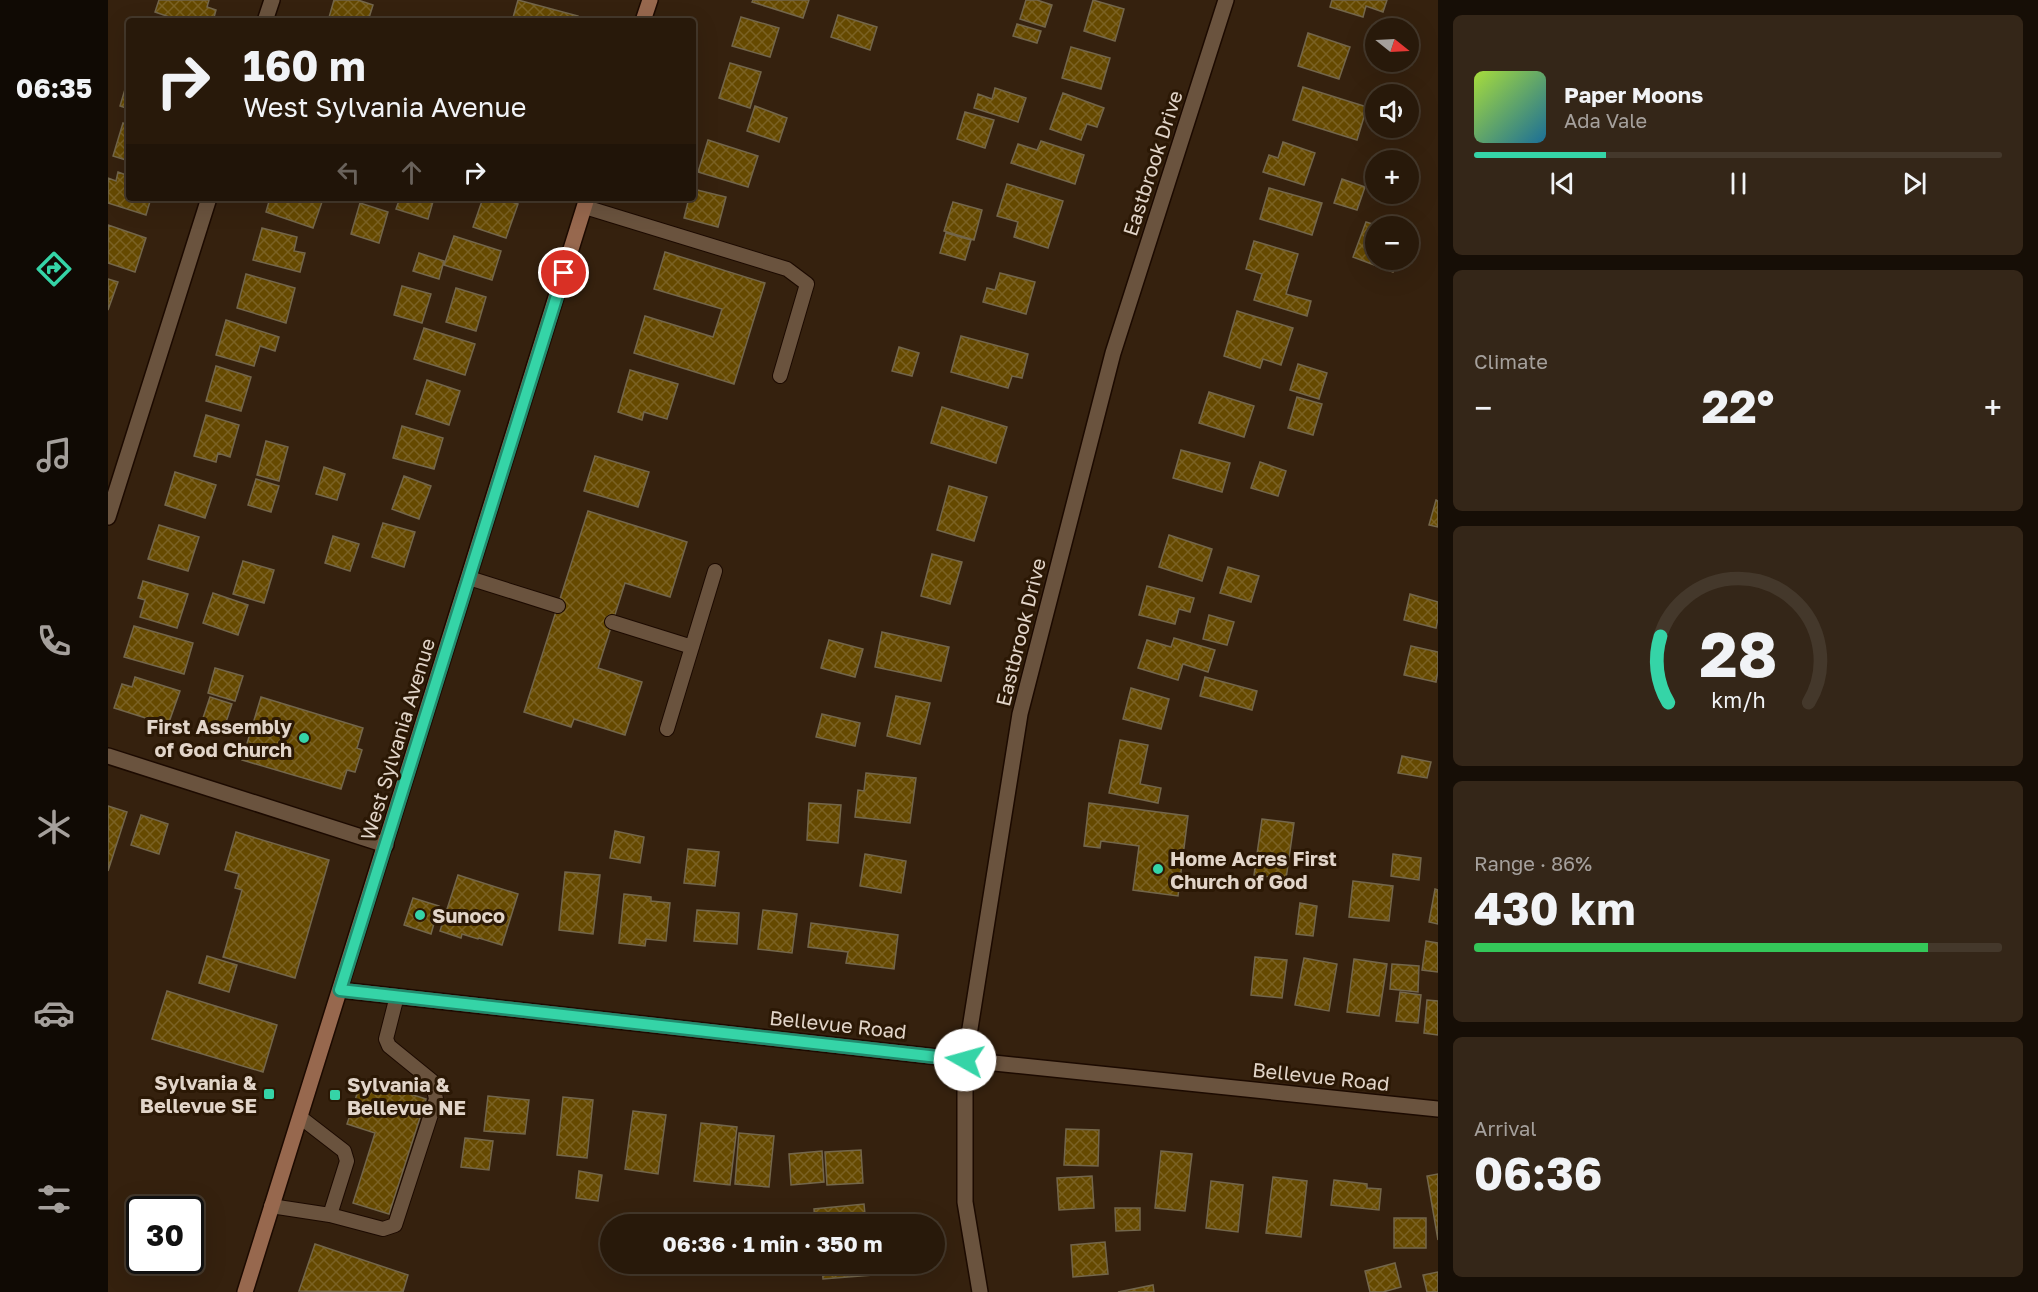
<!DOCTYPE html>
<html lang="en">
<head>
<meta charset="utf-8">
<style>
  body { margin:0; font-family:"Golos Text",sans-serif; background:#342618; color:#f1f3f6; height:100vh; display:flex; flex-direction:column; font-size:22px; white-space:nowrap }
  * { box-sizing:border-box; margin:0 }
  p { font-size:20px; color:#a5a09c }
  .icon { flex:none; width:33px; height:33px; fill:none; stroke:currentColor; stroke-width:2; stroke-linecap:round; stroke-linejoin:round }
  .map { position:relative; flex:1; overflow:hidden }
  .drawer { display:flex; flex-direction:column; gap:15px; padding:15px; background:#160e06; width:600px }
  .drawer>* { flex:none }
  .guide { position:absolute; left:18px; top:18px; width:570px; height:183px; border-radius:6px; box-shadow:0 6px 24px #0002,0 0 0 2px #44382b; background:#28190a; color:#f1f3f6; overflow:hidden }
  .needle { width:39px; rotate:108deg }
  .tools { position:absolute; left:1257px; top:18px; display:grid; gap:12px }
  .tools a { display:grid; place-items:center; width:54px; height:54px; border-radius:50%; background:#28190a; box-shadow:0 6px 24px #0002,0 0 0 2px #44382b; font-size:30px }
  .speed { position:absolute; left:18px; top:1196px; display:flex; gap:12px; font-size:30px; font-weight:700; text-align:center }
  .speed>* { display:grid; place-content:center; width:78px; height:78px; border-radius:50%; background:#28190a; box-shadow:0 6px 24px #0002,0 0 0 2px #44382b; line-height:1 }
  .speed .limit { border:3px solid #111; border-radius:9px; background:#fff; color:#111 }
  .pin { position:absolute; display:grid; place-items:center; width:51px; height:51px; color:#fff; margin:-26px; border:3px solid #fff; border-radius:50%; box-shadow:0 2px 6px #0007 }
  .me { position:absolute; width:66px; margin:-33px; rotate:277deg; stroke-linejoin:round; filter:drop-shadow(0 0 4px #0008) }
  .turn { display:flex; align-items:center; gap:21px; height:126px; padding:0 18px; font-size:27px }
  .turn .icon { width:78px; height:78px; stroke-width:2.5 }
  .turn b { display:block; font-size:42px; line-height:51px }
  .lanes { display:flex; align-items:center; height:57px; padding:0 18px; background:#0003; justify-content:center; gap:30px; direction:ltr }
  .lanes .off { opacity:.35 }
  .big { font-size:45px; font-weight:700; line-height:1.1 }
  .drawer .card { flex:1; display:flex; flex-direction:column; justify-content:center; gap:9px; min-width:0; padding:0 21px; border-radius:9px; background:#342618 }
  .drawer .dial { align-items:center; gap:0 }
  .dial svg { height:156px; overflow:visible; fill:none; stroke:#44382b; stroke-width:7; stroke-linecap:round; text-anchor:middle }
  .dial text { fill:#f1f3f6; stroke:none }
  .song { display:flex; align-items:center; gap:18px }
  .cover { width:72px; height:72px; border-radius:9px; background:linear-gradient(135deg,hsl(80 70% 55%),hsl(200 70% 35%)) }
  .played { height:6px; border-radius:3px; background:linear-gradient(90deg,#35d4a7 25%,#44382b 25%) }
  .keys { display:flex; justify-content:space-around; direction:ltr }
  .heat { display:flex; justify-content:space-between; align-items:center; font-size:33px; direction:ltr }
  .charge { height:9px; border-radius:4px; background:linear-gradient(90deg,#34c759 86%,#44382b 0) }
  .trip { position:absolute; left:492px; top:1214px; width:345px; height:60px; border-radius:30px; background:#28190a; box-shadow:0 6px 24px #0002,0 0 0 2px #44382b; font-weight:700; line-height:60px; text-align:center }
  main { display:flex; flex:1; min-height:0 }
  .menu { display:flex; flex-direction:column; width:108px; justify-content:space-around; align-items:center; background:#100a04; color:#a5a09c }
  .menu .icon { width:42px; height:42px }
  .menu .current { color:#35d4a7 }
  .menu b { font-size:27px; color:#f1f3f6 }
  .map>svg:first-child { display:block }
</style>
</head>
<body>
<main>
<nav class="menu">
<b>06:35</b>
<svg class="icon current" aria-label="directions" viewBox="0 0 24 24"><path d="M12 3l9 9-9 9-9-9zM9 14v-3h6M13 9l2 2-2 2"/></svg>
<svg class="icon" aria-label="music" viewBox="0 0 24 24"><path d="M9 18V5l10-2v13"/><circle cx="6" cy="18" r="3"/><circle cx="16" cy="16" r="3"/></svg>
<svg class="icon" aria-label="phone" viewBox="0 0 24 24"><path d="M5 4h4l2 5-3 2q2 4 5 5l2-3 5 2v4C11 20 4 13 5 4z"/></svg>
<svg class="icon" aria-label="climate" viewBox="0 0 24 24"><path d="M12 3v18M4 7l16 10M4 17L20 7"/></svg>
<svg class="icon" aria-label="car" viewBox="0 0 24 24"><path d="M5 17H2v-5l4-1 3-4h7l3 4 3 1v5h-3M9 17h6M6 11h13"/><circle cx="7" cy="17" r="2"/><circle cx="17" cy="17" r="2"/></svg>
<svg class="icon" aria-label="filters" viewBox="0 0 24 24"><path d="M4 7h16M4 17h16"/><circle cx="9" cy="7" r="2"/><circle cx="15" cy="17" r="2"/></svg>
</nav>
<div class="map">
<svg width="1330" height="1292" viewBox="0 0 1330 1292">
  <defs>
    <pattern id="building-cross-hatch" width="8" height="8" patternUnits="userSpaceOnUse" patternTransform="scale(1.5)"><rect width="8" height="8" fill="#654900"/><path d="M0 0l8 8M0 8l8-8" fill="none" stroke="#7b6224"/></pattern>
  </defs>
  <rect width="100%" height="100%" fill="#35210e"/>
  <path fill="url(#building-cross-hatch)" stroke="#73664b" stroke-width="1.5" d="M 51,0 L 101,0 L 99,7 L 108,10 L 105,21 L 73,21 L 47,12 Z
    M 226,0 L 250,0 L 265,5 L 260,21 L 220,21 Z
    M 410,0 L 470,16 L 469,21 L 404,21 Z
    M 645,0 L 701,0 L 695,18 L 644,2 Z
    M 918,0 L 929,0 L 944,5 L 937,27 L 912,19 Z
    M 985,0 L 1016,9 L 1007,41 L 976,31 Z
    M 1224,0 L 1279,0 L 1275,12 L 1258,6 L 1255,17 L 1222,7 Z
    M 730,15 L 769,27 L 762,50 L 723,37 Z
    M 633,17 L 671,28 L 662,57 L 624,46 Z
    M 909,24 L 933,31 L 929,43 L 905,36 Z
    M 1200,33 L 1242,47 L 1231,79 L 1190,66 Z
    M 963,47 L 1002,58 L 993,89 L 954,78 Z
    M 622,63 L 653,72 L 642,108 L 611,98 Z
    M 21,76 L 21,109 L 12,106 Z
    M 1195,87 L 1259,107 L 1249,140 L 1185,120 Z
    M 887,88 L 918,98 L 910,122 L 866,108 L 870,94 L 884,99 Z
    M 955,93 L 996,108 L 989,127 L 979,124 L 973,140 L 942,129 Z
    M 647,106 L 679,118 L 671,142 L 639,131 Z
    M 857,112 L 886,120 L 877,148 L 849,139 Z
    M 15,123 L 21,125 L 21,161 L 5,156 Z
    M 600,140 L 650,156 L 640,187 L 590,172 Z
    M 933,141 L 976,155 L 967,184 L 903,163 L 910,144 L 929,150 Z
    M 1175,142 L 1207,153 L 1196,185 L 1155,172 L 1161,155 L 1170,158 Z
    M 10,172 L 21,176 L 21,198 L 43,198 L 38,215 L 0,203 L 0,178 L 8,181 Z
    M 1234,179 L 1257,187 L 1249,210 L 1226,203 Z
    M 899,184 L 955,201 L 940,248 L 906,237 L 910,222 L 889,216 Z
    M 1161,188 L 1214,203 L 1204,235 L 1152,219 Z
    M 585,189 L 618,197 L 610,227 L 576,218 L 581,198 L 585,198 Z
    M 162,198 L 212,198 L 215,199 L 205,228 L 158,212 Z
    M 292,198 L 326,198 L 320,219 L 288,209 Z
    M 375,198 L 391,198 L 410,204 L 398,238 L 365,227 Z
    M 845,202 L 874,210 L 866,240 L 836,231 Z
    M 252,203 L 280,212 L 271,243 L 243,234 Z
    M 1258,222 L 1271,226 L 1268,226 L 1268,260 L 1289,260 L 1285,272 L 1245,257 Z
    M 0,225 L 38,238 L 27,272 L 0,263 Z
    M 154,228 L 189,237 L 186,251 L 197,253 L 192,272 L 145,260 Z
    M 838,233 L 863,240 L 857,260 L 832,253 Z
    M 346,236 L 393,251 L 384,280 L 336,265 Z
    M 1146,241 L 1190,254 L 1178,294 L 1203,301 L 1199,316 L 1146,300 L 1154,274 L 1138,269 Z
    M 557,252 L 657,283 L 626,384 L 526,353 L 537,316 L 605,337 L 614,309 L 546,289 Z
    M 311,253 L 336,261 L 331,279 L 305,271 Z
    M 892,273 L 927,282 L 918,314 L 875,302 L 879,288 L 887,290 Z
    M 138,274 L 187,288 L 178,323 L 129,308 Z
    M 0,279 L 10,282 L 0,310 Z
    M 294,286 L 323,294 L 314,323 L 286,315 Z
    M 348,288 L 378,297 L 368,331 L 338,322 Z
    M 1129,311 L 1185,328 L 1173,365 L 1155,359 L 1152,368 L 1116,356 Z
    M 118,320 L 171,337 L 167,351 L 152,346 L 146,366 L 108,355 Z
    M 316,328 L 367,344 L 357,375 L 306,359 Z
    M 853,336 L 920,354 L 914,378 L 904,376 L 900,388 L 843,372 Z
    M 791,347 L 811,353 L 804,376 L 784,371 Z
    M 1190,364 L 1219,373 L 1211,399 L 1182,390 Z
    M 108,366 L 143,377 L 133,411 L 98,401 Z
    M 522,370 L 570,384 L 559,419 L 536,412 L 534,420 L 510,412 Z
    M 319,380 L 352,391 L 341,425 L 308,414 Z
    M 1101,392 L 1146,406 L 1136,437 L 1091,423 Z
    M 1189,397 L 1214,404 L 1205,435 L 1180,428 Z
    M 834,407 L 899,427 L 888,463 L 823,443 Z
    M 98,415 L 131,425 L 122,457 L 110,453 L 108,462 L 86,456 Z
    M 294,426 L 335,438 L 326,469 L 285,458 Z
    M 158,441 L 180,447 L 171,481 L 149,475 Z
    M 1073,450 L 1122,463 L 1114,492 L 1065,478 Z
    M 487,456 L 541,472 L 530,507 L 476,491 Z
    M 1152,462 L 1178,471 L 1170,496 L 1143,488 Z
    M 216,467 L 237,474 L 229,500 L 208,494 Z
    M 67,472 L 108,485 L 97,518 L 57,505 Z
    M 296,476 L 323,486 L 311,519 L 284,509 Z
    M 148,479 L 171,486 L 163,512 L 140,505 Z
    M 841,486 L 879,497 L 866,541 L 829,530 Z
    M 1328,500 L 1330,501 L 1330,527 L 1321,525 Z
    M 480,511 L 579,542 L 562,597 L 517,583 L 490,668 L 534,682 L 517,735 L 466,719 L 463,727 L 416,712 Z
    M 275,523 L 307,532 L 296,567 L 264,557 Z
    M 51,525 L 91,537 L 80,571 L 40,559 Z
    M 1061,535 L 1104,549 L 1094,581 L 1051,567 Z
    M 225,536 L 251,544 L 242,571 L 217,563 Z
    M 824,554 L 854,562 L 842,604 L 813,596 Z
    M 135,561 L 166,570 L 156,603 L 125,594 Z
    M 1120,567 L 1151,576 L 1143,602 L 1112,593 Z
    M 35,581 L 80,594 L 69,628 L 32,617 L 37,600 L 30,598 Z
    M 1039,586 L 1086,598 L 1082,612 L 1071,609 L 1067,624 L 1031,615 Z
    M 105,593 L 140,605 L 130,635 L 95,623 Z
    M 1302,594 L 1330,602 L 1330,619 L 1328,628 L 1296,620 Z
    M 1101,615 L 1126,622 L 1119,645 L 1095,639 Z
    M 26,626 L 85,643 L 76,674 L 16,657 Z
    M 774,632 L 841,647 L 833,681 L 767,667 Z
    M 1066,638 L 1107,650 L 1100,672 L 1075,664 L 1070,680 L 1030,668 L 1039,640 L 1063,647 Z
    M 721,640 L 755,649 L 747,677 L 713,668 Z
    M 1303,646 L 1330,652 L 1330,671 L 1328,682 L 1296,675 Z
    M 107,668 L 135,676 L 127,701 L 100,693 Z
    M 27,677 L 72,691 L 60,725 L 6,708 L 14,684 L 24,687 Z
    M 1097,677 L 1149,691 L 1144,710 L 1092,696 Z
    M 1023,688 L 1061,699 L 1053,729 L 1015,719 Z
    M 788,696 L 822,703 L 812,744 L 779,736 Z
    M 102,697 L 124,704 L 116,728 L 94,721 Z
    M 153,697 L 255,728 L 249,748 L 254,750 L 247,772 L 239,770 L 233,789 L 134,760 Z
    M 714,714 L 752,723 L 747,746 L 708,737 Z
    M 1012,740 L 1040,745 L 1032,784 L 1053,788 L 1050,803 L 1001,793 Z
    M 1294,756 L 1323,762 L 1319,778 L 1290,773 Z
    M 758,773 L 808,778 L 802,823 L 747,817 L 750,790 L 756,791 Z
    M 701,803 L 733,805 L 730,843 L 699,840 Z
    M 981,803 L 1080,816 L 1070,896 L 1025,890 L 1031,846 L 993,841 L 992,848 L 976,846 Z
    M 0,806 L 19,812 L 0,871 Z
    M 33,815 L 60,824 L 51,854 L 23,845 Z
    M 1154,819 L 1186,823 L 1178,879 L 1146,875 Z
    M 507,831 L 536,837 L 532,863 L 502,858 Z
    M 128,832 L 221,860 L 187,978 L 115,957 L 134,890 L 127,888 L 131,874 L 117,870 Z
    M 580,849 L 611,852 L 607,886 L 576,883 Z
    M 757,854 L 798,861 L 793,893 L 752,886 Z
    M 1285,854 L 1313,858 L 1311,880 L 1283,876 Z
    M 457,872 L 492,875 L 485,934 L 451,930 Z
    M 350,875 L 410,894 L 394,945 L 371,938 L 370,939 L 354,934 L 353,938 L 332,931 Z
    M 1245,881 L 1285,886 L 1281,921 L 1241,917 Z
    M 1327,889 L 1330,890 L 1330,924 L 1321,922 Z
    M 516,894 L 543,897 L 543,901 L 562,903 L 558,941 L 538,939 L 537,946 L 511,943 Z
    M 305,898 L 331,906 L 323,934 L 296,925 Z
    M 1192,903 L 1209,906 L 1205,936 L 1188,934 Z
    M 589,910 L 631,913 L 629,944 L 586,941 Z
    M 655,910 L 689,914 L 684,953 L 650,949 Z
    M 703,923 L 790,935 L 786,969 L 738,963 L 740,952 L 700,947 Z
    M 1318,941 L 1330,943 L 1330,972 L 1314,970 Z
    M 99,956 L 129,965 L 121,992 L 91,983 Z
    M 1147,957 L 1179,960 L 1174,998 L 1143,995 Z
    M 1196,958 L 1229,964 L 1221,1011 L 1187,1005 Z
    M 1246,959 L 1279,964 L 1271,1016 L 1239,1012 Z
    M 1284,964 L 1311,966 L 1310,992 L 1282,989 Z
    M 59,991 L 169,1025 L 155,1072 L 44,1039 Z
    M 1292,992 L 1313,995 L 1310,1023 L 1288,1021 Z
    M 1319,1000 L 1330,1001 L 1330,1035 L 1316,1033 Z
    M 254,1079 L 318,1099 L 281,1214 L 245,1203 L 267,1133 L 239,1124 Z
    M 380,1096 L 421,1100 L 417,1134 L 376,1131 Z
    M 455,1097 L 485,1100 L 479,1158 L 449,1155 Z
    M 525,1111 L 558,1115 L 550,1174 L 517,1169 Z
    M 593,1123 L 629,1127 L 622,1185 L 586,1181 Z
    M 958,1129 L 991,1130 L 990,1166 L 956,1165 Z
    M 631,1133 L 666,1136 L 661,1187 L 627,1184 Z
    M 357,1138 L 385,1141 L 381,1170 L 353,1167 Z
    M 753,1150 L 755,1183 L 719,1185 L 717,1152 Z
    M 714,1151 L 716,1182 L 683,1185 L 681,1154 Z
    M 1053,1151 L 1084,1154 L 1077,1211 L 1047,1208 Z
    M 471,1171 L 494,1175 L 490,1201 L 468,1198 Z
    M 1330,1174 L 1330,1240 L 1319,1176 Z
    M 984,1176 L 986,1208 L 951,1210 L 949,1178 Z
    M 1165,1177 L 1199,1181 L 1193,1237 L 1158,1233 Z
    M 1226,1180 L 1259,1184 L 1259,1188 L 1273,1189 L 1271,1210 L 1223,1205 Z
    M 1103,1181 L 1135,1185 L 1130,1232 L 1098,1228 Z
    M 756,1204 L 758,1224 L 707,1224 L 706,1209 Z
    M 1007,1208 L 1032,1208 L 1032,1230 L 1008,1231 Z
    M 1286,1218 L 1318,1218 L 1318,1248 L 1286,1248 Z
    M 627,1220 L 653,1224 L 627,1224 Z
    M 997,1242 L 1000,1274 L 965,1277 L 963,1245 Z
    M 207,1244 L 300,1275 L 295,1292 L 191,1291 Z
    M 714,1263 L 778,1263 L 778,1274 L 715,1279 Z
    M 1287,1263 L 1293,1287 L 1275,1292 L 1262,1292 L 1257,1271 Z
    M 1330,1272 L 1330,1292 L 1319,1292 L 1315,1275 Z
    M 1045,1285 L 1046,1292 L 1010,1292 Z"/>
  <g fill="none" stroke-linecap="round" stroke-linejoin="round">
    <defs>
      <path id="service" d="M 477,207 L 679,269 L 699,284 L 672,376
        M 361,578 L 450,606
        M 504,622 L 584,647
        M 559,729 L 607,571
        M 192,1117 L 236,1151 L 239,1161 L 222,1215
        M 163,1206 L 222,1215 L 275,1229 L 287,1225 L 328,1099 L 324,1081 L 281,1046 L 278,1039 L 289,996"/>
      <path id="minor" d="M 157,21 L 164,0
        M 0,517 L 101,198
        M 0,756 L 278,845
        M 232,990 L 857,1060 L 1330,1109
        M 872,1292 L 857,1202 L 857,1060 L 912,714 L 1005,353 L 1118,0"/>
      <path id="secondary" d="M 535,21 L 542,0
        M 137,1292 L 479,198"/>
    </defs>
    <use href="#service" stroke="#1c0a00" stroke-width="16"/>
    <use href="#minor" stroke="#1c0a00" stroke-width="18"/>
    <use href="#secondary" stroke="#1c0a00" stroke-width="18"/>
    <use href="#service" stroke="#6a533e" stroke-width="14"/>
    <use href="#minor" stroke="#6a533e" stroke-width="15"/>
    <use href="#secondary" stroke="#97684e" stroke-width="15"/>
  </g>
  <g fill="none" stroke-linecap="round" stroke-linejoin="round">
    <defs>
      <path id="route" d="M 456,273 L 232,990 L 857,1060"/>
    </defs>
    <use href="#route" stroke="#228a6d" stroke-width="15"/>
    <use href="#route" stroke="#35d4a7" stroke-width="10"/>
  </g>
  <g fill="#35d4a7" stroke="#2b1805" stroke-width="2">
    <circle cx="196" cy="738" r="6"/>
    <circle cx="1050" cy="869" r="6"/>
    <circle cx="312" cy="915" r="6"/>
    <rect x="155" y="1088" width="12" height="12" rx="3"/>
    <rect x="221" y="1089" width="12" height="12" rx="3"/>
  </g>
  <g text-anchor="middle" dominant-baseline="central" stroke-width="6" stroke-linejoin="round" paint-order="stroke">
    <g font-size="20" fill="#e2d5c9" stroke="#2b1805">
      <text transform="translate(1044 163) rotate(-72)">Eastbrook Drive</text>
      <text transform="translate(912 632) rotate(-76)">Eastbrook Drive</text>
      <text transform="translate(289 739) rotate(-73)">West Sylvania Avenue</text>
      <text transform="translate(730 1024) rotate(6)">Bellevue Road</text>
      <text transform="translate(1213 1076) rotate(6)">Bellevue Road</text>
    </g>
    <g font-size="20" font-weight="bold" fill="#e2d5c9" stroke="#2b1805" text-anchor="start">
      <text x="184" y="726" text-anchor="end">First Assembly<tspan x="184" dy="23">of God Church</tspan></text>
      <text x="1062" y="858">Home Acres First<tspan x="1062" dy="23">Church of God</tspan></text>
      <text x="324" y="915">Sunoco</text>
      <text x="149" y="1082" text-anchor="end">Sylvania &amp;<tspan x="149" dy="23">Bellevue SE</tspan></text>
      <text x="239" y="1084">Sylvania &amp;<tspan x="239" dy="23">Bellevue NE</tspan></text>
    </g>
  </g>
</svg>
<div class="tools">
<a><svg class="needle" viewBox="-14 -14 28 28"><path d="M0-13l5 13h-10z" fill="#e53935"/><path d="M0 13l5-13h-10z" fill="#a5a09c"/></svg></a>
<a><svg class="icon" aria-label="sound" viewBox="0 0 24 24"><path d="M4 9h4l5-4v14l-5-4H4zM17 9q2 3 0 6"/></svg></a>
<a>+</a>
<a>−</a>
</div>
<div class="speed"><div class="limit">30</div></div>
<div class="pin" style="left:456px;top:273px;background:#d93025"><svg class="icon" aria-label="arrive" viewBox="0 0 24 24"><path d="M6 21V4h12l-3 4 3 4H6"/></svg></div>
<svg class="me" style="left:857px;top:1060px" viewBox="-20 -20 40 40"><circle r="19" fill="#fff"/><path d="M0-13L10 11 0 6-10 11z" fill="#35d4a7"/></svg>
<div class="trip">06:36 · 1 min · 350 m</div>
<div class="guide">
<div class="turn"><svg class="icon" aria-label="right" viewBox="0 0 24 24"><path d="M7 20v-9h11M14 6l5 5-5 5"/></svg><div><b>160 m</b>West Sylvania Avenue</div></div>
<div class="lanes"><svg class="icon off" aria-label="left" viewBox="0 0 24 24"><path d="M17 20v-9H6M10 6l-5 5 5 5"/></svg><svg class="icon off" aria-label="ahead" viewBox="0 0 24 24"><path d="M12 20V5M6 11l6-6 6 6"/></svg><svg class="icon" aria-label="right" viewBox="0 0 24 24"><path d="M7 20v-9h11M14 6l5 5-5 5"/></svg></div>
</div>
</div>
<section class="drawer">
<div class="card">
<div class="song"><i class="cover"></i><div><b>Paper Moons</b><p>Ada Vale</p></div></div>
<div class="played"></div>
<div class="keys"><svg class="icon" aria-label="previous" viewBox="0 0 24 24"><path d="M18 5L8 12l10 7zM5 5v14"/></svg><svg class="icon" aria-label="pause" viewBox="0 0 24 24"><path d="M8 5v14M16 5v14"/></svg><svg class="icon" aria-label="next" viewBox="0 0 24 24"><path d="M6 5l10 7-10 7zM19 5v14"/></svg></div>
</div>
<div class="card"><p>Climate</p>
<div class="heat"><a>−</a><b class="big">22°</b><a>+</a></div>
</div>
<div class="card dial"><svg viewBox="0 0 100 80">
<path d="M14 69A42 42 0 1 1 86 69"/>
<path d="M14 69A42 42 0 0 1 10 35" stroke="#35d4a7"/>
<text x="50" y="56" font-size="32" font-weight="700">28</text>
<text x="50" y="72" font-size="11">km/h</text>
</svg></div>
<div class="card"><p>Range · 86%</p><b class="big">430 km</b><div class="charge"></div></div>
<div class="card"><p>Arrival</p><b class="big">06:36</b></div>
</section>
</main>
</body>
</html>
